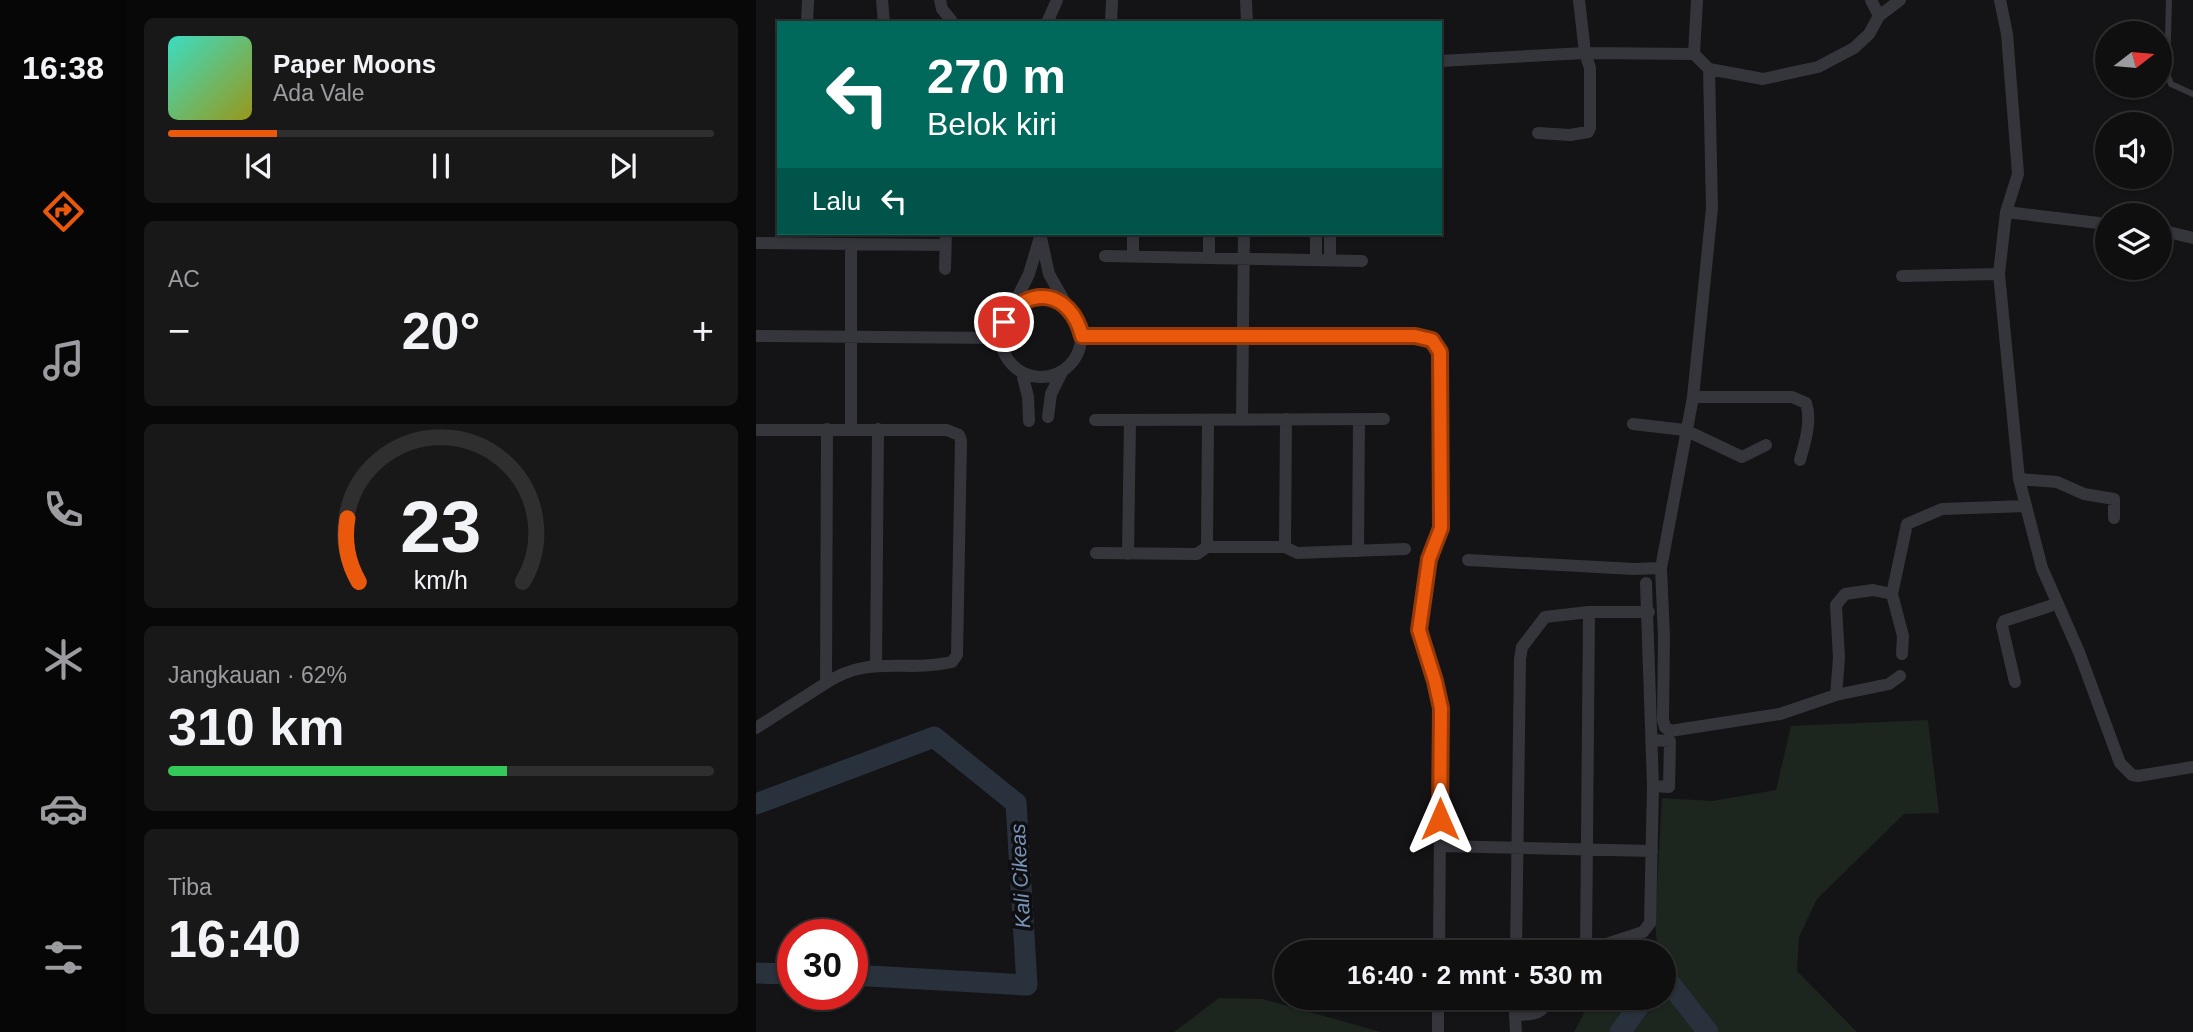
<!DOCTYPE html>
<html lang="id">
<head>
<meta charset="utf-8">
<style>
  body { margin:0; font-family:Arial,sans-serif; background:#181819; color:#f1f3f6; height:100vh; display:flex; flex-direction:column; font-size:26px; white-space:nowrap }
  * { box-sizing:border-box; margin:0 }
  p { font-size:23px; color:#9b9c9f }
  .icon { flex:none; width:38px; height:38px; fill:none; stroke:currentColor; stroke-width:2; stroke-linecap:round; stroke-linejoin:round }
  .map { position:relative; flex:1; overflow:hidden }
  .panel { display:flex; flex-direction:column; gap:18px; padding:18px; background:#080809; width:630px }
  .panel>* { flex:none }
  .top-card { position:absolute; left:21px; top:21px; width:665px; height:214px; border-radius:0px; box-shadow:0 2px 5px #0004,0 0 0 2px #2f2f30; background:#00695c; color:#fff; overflow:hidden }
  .needle { width:46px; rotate:74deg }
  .tools { position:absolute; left:1339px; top:21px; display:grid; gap:14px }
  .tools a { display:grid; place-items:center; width:77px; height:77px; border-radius:50%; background:#0f0f10; box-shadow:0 2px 5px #0004,0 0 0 2px #2f2f30; font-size:35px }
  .speed { position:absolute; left:21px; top:919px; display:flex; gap:14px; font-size:35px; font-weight:700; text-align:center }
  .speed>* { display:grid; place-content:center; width:91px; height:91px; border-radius:50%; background:#0f0f10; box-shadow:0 2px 5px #0004,0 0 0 2px #2f2f30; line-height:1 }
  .speed .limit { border:10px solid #d22; background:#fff; color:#111 }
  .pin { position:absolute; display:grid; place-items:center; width:60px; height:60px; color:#fff; margin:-30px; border:4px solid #fff; border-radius:50%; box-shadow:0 2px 7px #0007 }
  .me { position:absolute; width:77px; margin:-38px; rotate:0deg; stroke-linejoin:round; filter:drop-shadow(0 0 5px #0008) }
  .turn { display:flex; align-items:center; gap:24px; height:147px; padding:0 35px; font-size:32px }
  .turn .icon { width:91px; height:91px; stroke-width:2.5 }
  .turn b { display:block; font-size:49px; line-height:60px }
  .then { display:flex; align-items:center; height:66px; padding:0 35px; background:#0003; gap:14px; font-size:26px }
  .big { font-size:52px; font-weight:600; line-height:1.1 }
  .panel .widget { flex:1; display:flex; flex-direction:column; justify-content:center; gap:10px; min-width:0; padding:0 24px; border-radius:10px; background:#181819 }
  .panel .dial { align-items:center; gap:0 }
  .dial svg { height:182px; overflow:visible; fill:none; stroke:#2f2f30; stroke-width:7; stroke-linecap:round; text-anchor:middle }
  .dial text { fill:#f1f3f6; stroke:none }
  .song { display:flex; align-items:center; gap:21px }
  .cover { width:84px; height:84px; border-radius:10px; background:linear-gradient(135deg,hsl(170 70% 55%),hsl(60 70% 35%)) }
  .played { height:7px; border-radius:4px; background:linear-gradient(90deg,#ea580c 20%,#2f2f30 20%) }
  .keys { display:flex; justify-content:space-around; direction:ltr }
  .heat { display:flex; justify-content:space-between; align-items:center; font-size:38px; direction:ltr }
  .charge { height:10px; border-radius:5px; background:linear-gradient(90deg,#34c759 62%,#2f2f30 0) }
  .trip { position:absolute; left:518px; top:940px; width:402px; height:70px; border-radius:35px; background:#0f0f10; box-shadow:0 2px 5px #0004,0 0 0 2px #2f2f30; font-weight:600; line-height:70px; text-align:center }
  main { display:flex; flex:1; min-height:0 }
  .dock { display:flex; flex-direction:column; width:126px; justify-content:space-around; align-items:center; background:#060606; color:#9b9c9f }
  .dock .icon { width:49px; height:49px }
  .dock .on { color:#ea580c }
  .dock b { font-size:32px; color:#f1f3f6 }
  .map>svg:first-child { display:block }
</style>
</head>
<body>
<main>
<nav class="dock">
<b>16:38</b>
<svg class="icon on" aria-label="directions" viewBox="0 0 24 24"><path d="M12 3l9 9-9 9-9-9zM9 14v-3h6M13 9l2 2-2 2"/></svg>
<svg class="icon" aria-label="music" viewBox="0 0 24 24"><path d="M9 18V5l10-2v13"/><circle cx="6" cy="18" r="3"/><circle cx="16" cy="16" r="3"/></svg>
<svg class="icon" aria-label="phone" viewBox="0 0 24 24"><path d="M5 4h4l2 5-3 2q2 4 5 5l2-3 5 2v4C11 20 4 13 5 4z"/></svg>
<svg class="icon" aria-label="climate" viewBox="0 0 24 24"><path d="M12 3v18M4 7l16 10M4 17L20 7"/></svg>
<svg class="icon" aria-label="car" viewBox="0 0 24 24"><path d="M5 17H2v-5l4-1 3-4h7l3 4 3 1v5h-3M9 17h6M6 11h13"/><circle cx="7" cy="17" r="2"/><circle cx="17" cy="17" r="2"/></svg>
<svg class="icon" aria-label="filters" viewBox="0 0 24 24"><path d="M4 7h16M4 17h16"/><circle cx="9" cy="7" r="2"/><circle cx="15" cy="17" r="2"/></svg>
</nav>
<section class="panel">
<div class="widget">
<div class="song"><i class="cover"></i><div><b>Paper Moons</b><p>Ada Vale</p></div></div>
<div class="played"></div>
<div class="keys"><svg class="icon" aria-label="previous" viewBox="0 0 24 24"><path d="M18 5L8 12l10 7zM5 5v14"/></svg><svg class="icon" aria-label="pause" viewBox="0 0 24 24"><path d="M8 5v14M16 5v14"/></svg><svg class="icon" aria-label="next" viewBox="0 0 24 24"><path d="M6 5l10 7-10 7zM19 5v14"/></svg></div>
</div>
<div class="widget"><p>AC</p>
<div class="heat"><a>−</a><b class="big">20°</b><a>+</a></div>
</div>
<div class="widget dial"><svg viewBox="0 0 100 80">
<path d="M14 69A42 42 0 1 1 86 69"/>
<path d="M14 69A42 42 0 0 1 9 41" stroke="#ea580c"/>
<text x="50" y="56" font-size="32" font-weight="700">23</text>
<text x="50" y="72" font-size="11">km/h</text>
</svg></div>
<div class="widget"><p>Jangkauan · 62%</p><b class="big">310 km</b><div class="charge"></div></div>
<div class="widget"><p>Tiba</p><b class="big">16:40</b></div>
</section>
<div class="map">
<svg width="1437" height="1032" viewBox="0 0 1437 1032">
  <rect width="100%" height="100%" fill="#141416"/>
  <path fill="#1c251e" d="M 1172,720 L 1183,813 L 1148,814 L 1061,899 L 1043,937 L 1041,971 L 1101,1032 L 818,1032 L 836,998 L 908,998 L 908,952 L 902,952 L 899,923 L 906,798 L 956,801 L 1020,790 L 1035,726 Z
    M 463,998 L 507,999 L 625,1032 L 418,1032 Z"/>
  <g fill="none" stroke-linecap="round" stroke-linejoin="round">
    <path stroke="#29323c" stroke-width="21" d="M 0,804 L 178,737 L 260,803 L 271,985 L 96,975
      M 0,973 L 37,974
      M 908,976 L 952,1032
      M 864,1032 L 889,998"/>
    <path stroke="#35353c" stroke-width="6" d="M 1413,0 L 1411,73 L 1415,84 L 1437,94"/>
    <path stroke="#35353c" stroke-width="12" d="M 126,0 L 128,23
      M 184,0 L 186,9 L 195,20
      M 490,0 L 491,23
      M 823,0 L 829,53 L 938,54 L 953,69 L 1007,79 L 1062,67 L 1098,48 L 1113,34 L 1123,16 L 1144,0
      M 1115,0 L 1123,16
      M 1244,0 L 1251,34 L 1262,174 L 1250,212 L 1243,274 L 1263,479 L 1286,568 L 1323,652 L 1364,763 L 1376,775 L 1382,776 L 1437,767
      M 51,23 L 52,0
      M 291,23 L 301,0
      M 355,23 L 356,0
      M 938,54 L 941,0
      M 684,61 L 829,53 L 834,68 L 834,128 L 832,132 L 814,135 L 782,133
      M 953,69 L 956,208 L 937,397 L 905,568 L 908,637 L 907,720 L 909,727 L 914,731 L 1024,714 L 1080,695 L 1133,684 L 1144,676
      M 1250,212 L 1351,224
      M 1404,230 L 1437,238
      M 284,233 L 293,274 L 310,304
      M 0,243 L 189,245
      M 349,256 L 606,261
      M 377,257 L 377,233
      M 453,258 L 453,233
      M 560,260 L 560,233
      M 574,260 L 574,233
      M 189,269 L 190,233
      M 1146,276 L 1243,274
      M245 337a40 40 0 1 1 80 0a40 40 0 1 1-80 0Z
      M 256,308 L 273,274 L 284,237
      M 0,336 L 245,338
      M 326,336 L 659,336 L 676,340 L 684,352 L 685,528 L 673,559 L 663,630 L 679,681 L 685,708 L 683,952
      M 266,373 L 272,397 L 273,421
      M 937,397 L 1036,397 L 1050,403 C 1056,420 1049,443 1044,460
      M 292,417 L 295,394 L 306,372
      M 486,419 L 488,233
      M 339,420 L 628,419
      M 877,424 L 929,430 L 986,457 L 1010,445
      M 95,429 L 95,245
      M 0,430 L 191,430 L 203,435 L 205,441 L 201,655 L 196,662 C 149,673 114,654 70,683 L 71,429
      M 1263,479 L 1301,482 L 1328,494 L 1358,499 L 1358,518
      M 451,547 L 452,420
      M 529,547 L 530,419
      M 602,551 L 603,419
      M 340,553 L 441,554 L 451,547 L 529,547 L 541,553 L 649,549
      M 372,554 L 374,420
      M 712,560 L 878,569 L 905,568
      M 1146,654 L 1147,636 L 1136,594 L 1151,524 L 1186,509 L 1270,506
      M 120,664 L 122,429
      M 1259,682 L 1246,626 L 1248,621 L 1300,604
      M 1080,695 L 1083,658 L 1080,605 L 1089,594 L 1117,590 L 1136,594
      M 0,728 L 70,683
      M 896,740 L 914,741 L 913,787 L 897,786
      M 684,846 L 896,851
      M 830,951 L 833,612
      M 760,952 L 764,659 L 766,647 L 789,617 L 833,612 L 893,612
      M 826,952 L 887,932 L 894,923 L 897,786 L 890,583
      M 759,1015 L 760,998
      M 682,1032 L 682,998
      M 760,1032 L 759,1015 C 779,1014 784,1016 794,998"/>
  </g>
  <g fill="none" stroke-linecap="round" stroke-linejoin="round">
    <defs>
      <path id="route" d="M 248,322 C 272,283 315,291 326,336 L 659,336 L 676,340 L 684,352 L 685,528 L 673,559 L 663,630 L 679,681 L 685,708 L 684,819"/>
    </defs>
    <use href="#route" stroke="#983908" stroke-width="18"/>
    <use href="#route" stroke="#ea580c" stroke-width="12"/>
  </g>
  <g text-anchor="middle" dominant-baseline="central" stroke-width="7" stroke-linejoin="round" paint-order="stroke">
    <g font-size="21" font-style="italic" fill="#7893b7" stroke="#0f0f11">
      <text transform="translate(264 876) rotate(-93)">Kali Cikeas</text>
    </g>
  </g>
</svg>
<div class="tools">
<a><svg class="needle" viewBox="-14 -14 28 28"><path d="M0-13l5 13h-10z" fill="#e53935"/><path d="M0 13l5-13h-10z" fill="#9b9c9f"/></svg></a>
<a><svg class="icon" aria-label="sound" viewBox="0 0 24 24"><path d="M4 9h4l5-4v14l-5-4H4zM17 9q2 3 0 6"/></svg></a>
<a><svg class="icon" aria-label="layers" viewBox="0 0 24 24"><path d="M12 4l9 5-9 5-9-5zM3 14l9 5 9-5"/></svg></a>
</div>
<div class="speed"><div class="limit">30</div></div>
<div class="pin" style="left:248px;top:322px;background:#d93025"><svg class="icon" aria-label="arrive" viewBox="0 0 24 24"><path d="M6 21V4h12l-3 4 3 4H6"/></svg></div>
<svg class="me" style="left:684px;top:819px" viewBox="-20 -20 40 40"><path d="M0-17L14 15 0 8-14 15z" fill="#ea580c" stroke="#fff" stroke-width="4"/></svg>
<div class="trip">16:40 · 2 mnt · 530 m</div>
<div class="top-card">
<div class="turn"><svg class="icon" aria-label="left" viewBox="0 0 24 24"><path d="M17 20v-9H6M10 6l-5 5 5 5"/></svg><div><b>270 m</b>Belok kiri</div></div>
<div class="then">Lalu<svg class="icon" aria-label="left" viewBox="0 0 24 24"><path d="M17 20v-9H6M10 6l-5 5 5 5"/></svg></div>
</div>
</div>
</main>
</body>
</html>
